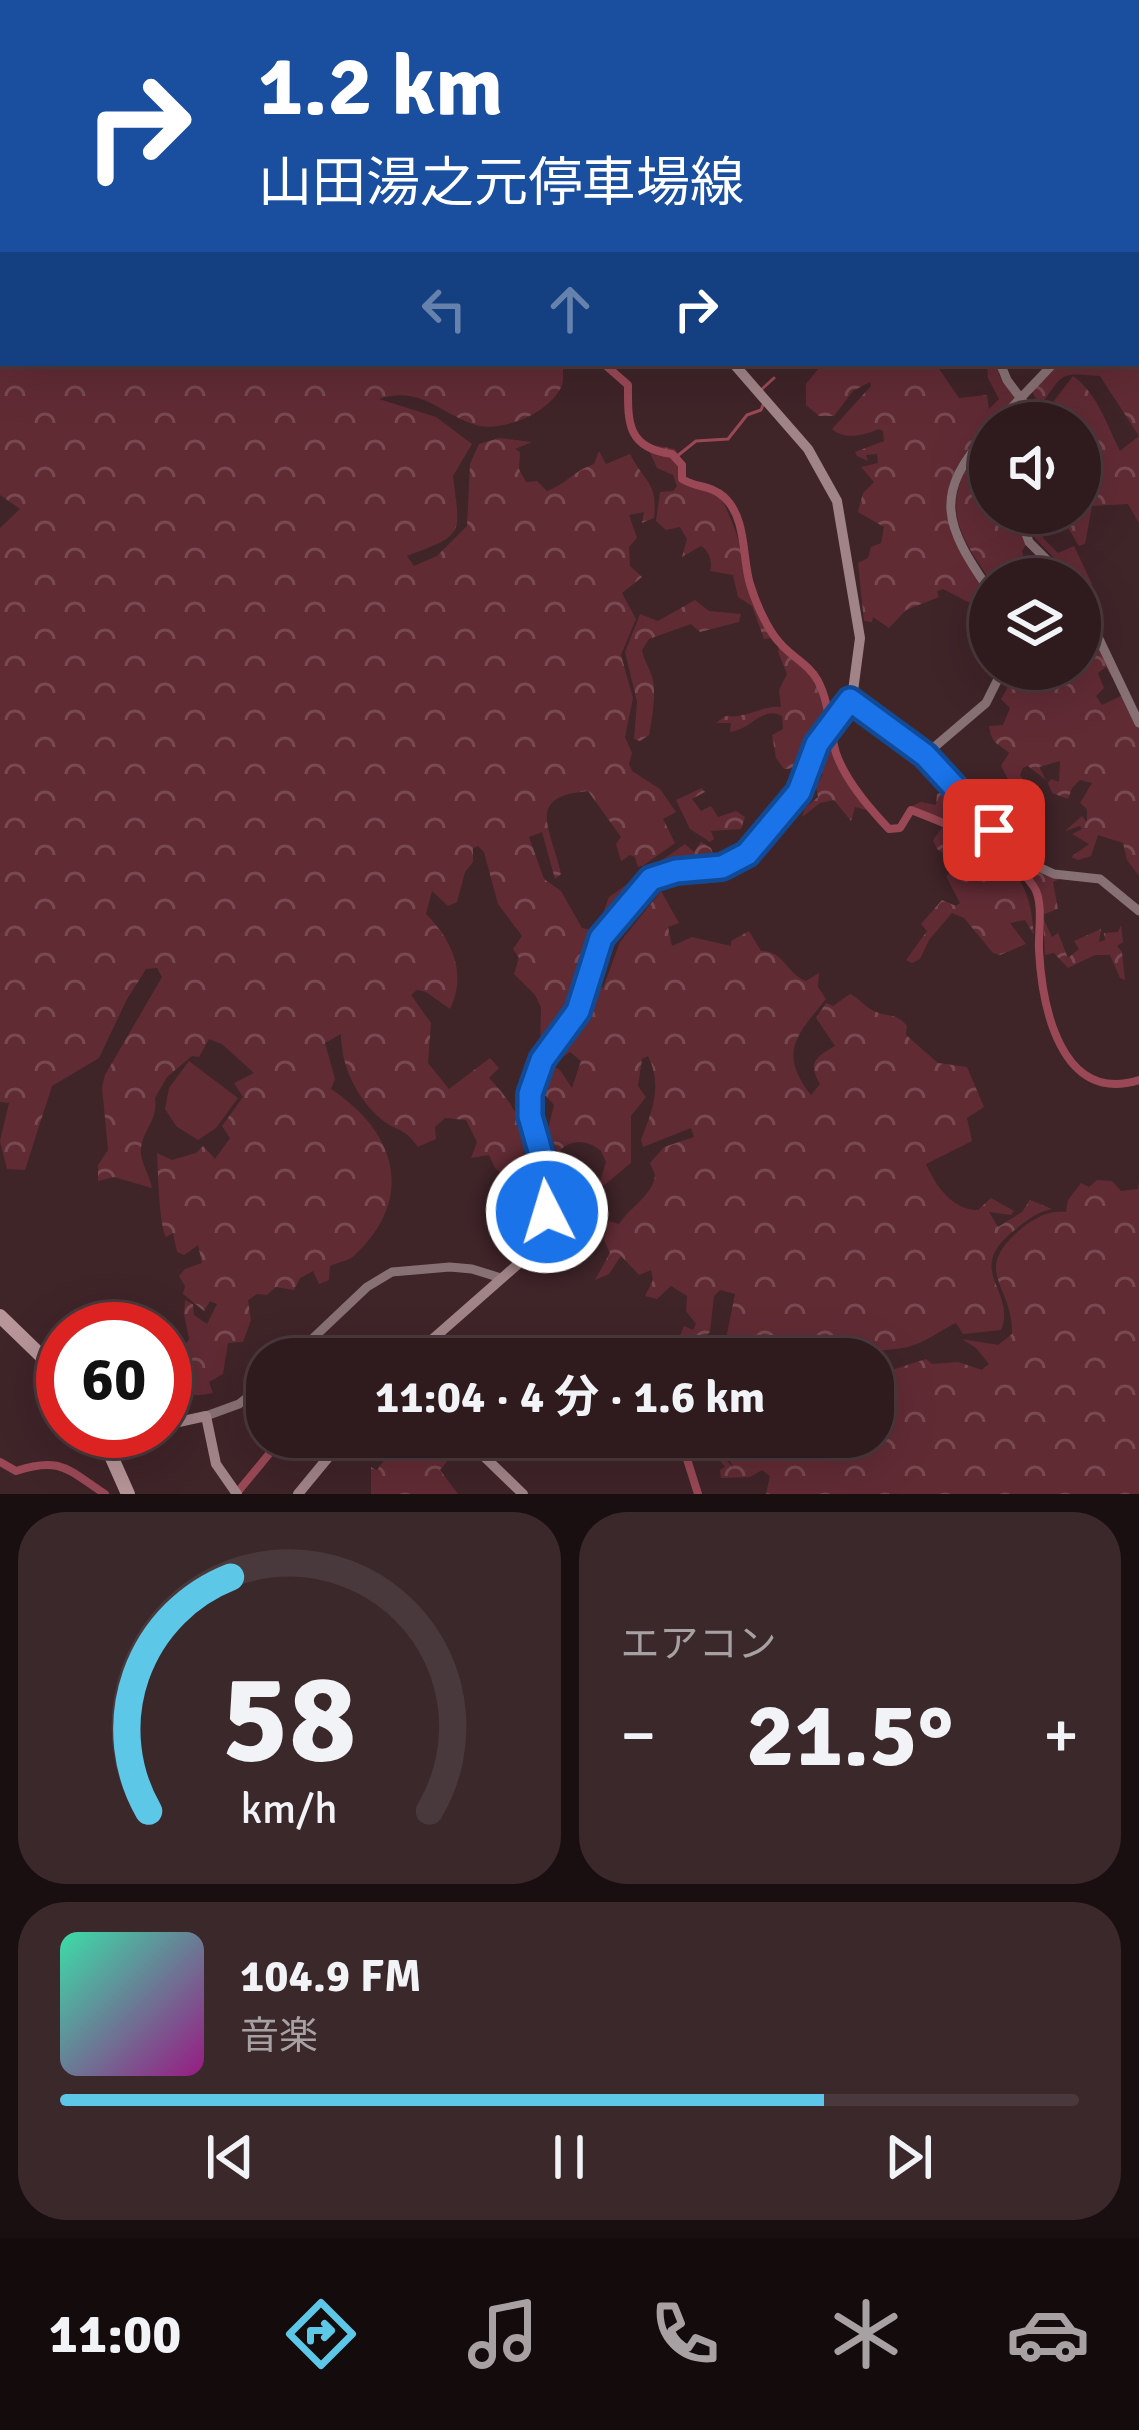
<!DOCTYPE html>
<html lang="ja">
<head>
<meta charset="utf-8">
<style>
  body { margin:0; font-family:Signika,"Noto Sans JP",sans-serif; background:#3b282b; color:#f1f3f6; height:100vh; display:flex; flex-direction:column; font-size:45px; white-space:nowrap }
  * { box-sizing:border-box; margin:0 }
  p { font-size:39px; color:#a7a1a4 }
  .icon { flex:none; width:66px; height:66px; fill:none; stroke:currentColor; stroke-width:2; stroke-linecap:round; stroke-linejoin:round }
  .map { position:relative; height:1494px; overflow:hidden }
  .drawer { display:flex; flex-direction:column; gap:18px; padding:18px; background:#1a0f10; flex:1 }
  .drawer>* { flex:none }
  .guide { position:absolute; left:0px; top:0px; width:1140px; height:366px; box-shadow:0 12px 48px #0002,0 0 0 3px #4a393c; background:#1a4fa0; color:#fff; overflow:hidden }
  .buttons { position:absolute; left:969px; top:402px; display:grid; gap:24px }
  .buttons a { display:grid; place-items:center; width:132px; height:132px; border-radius:50%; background:#2f1b1e; box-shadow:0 12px 48px #0002,0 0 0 3px #4a393c; font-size:60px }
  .speed { position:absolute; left:36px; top:1302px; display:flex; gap:24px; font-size:60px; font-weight:700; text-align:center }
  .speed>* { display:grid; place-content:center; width:156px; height:156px; border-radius:50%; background:#2f1b1e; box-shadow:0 12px 48px #0002,0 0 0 3px #4a393c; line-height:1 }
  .speed .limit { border:18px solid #d22; background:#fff; color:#111 }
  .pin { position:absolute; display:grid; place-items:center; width:102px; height:102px; color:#fff; margin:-51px; border-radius:24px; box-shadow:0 6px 18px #0006 }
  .me { position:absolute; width:132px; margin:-66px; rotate:355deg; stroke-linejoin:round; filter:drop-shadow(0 0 9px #0008) }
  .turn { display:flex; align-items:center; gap:42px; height:252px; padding:0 60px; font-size:54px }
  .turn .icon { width:156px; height:156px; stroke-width:2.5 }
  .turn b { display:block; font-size:84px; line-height:102px }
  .lanes { display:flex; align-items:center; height:114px; padding:0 60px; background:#0003; justify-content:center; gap:60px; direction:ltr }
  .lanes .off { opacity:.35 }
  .big { font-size:90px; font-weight:700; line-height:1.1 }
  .drawer .widget { flex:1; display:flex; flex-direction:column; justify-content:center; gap:18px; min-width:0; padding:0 42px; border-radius:48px; background:#3b282b }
  .drawer .dial { align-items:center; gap:0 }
  .dial svg { height:312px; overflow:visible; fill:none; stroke:#4a393c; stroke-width:7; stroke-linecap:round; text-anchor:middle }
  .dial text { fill:#f1f3f6; stroke:none }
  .song { display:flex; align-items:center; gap:36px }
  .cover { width:144px; height:144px; border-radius:18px; background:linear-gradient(135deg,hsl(160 70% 55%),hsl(310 70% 35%)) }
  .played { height:12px; border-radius:6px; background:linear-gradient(90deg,#5dc7e8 75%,#4a393c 75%) }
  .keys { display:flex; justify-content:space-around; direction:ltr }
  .heat { display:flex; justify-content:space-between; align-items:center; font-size:66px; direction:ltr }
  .drawer .tiles { flex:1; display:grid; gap:18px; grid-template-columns:1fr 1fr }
  .widget:last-child { grid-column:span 2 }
  .trip { position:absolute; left:246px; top:1338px; width:648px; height:120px; border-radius:48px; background:#2f1b1e; box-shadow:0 12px 48px #0002,0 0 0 3px #4a393c; font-weight:700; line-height:120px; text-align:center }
  .dock { display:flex; height:192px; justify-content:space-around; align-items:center; background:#130b0c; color:#a7a1a4 }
  .dock .icon { width:84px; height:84px }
  .dock .on { color:#5dc7e8 }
  .dock b { font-size:54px; color:#f1f3f6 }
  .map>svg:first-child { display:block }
</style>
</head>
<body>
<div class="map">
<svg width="1139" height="1494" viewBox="0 0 1139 1494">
  <defs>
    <pattern id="forest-crowns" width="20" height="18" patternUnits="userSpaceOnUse" patternTransform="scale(3)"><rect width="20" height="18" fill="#612b34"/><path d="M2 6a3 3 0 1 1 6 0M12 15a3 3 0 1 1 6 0" fill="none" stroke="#784950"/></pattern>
  </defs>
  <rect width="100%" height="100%" fill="#3f2428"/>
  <path fill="#612b34" d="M 189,1061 L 238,1098 L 216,1128 L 198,1140 L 176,1126 L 165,1109 L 169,1088 Z"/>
  <path fill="url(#forest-crowns)" d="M 0,0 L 135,3 L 3,3 L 3,363 L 563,363 C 563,366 563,379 563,382 C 555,411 503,433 476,425 C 440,414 421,385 379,399 L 436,417 L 472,444 L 453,476 C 460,535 466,534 407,556 L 414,566 L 437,556 L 467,526 L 470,464 L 479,444 L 499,438 L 532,442 L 515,449 L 520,452 L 519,469 L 526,482 L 537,481 L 547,491 C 567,484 573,471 594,464 L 599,451 L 606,464 L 630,454 C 645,483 658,482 654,518 L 642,523 L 644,512 L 629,515 L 637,538 L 629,547 L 630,566 L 642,577 L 622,593 L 636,619 L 621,655 L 633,698 L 625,737 L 632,753 L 629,764 L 632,771 L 660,789 L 676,812 L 663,819 L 675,843 L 644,865 L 638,867 L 635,857 L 630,855 L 621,861 L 616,844 L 621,837 L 588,791 C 524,797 551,827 561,874 L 555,879 L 542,832 L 529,837 L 544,879 L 561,891 L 582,928 L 591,930 L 600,921 L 609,897 L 685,844 L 694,852 L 701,842 L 711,848 L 715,860 C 696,870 671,863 652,874 C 602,904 593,960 574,1008 C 567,1025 552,1039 540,1053 L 541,1007 L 535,995 L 514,974 L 519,958 L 513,949 L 522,936 L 498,904 L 484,852 L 478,846 L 473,848 L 473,862 L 465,872 L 457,902 L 448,906 L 432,891 L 426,914 C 453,941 467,974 450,1009 L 426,992 L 417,990 L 411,995 L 431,1023 L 428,1063 L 449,1089 L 490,1058 L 499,1068 L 489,1078 C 514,1104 544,1147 508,1179 L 495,1168 L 489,1155 L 471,1158 L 477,1142 L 466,1120 L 445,1118 L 435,1127 L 436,1139 L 418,1147 C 402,1125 398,1133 381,1119 C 357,1098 341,1067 341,1034 L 325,1043 L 335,1079 L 331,1089 C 396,1132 416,1197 355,1255 C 349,1261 338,1262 330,1266 L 329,1280 L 319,1284 L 313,1271 L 300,1278 L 294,1290 L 276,1287 L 267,1295 L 257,1294 L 248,1300 L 251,1320 L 243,1342 L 228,1343 L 223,1374 L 209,1382 L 213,1393 C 198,1397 188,1393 174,1397 L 173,1369 L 187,1373 L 192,1365 L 190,1356 L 182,1350 L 189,1339 L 184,1314 L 185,1300 L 193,1304 L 194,1315 L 207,1324 L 217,1304 L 210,1301 L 204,1311 L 183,1294 L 185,1286 L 179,1276 L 185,1269 L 202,1263 L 198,1245 L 184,1255 L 177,1252 L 173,1233 L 166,1237 C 159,1225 158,1170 157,1153 L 172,1160 L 196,1153 L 203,1146 L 215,1159 L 230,1138 L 222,1126 L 243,1097 L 234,1083 L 254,1073 L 222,1044 L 209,1039 L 199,1057 L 192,1056 L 167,1077 L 155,1098 C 158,1120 144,1128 141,1148 C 139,1161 150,1175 152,1188 L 114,1177 L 98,1181 L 98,1165 L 108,1150 L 102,1087 L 105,1075 L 162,977 L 157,968 L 146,969 L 127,999 L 99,1058 L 52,1086 L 25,1170 L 7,1169 L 0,1141 L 9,1103 L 0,1102 L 0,528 L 20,509 L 0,495 Z
    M 488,0 L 798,0 L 799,3 L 490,3 Z
    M 949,0 L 1139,0 L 1139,251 L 1137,3 Z
    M 1139,283 L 1139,523 L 1128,504 L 1092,506 L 1085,544 L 1079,546 L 1067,526 L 1043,531 L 1043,538 L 1058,553 L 1074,546 L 1092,584 L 1080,586 L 1080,579 L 1074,579 L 1035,538 L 1026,513 L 1080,513 L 1080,423 L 1046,423 L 1044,414 L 1073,376 C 1097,393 1107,425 1120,451 L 1139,436 L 1100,376 C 1060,373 1064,371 1040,407 L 1032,391 L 1059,363 L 1137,363 Z
    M 823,363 L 935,363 L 959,398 L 987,395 L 989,409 L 999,399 L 988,378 L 987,363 L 998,363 L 999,375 L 1016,397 C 989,427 938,468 948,516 C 952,536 979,572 989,591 L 981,602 L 968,602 L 943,589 L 937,591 L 939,597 L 906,610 L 889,628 L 873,617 L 872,622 L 864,621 L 858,563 L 868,558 L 871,547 L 881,543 L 884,527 L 858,512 L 863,493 L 874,482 L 861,467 L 878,463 L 877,454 L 866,455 L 868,461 L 857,456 L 855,452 L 884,441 L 883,431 L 878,429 C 864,436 844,440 832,429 L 871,386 L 870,382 L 853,391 L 834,416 L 819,416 L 806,405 L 806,384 Z
    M 646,444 L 675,449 L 684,463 L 683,477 L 714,486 C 744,533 747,589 776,638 L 764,639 L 752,606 L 738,597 L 733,575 L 710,571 C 713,563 709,550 701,546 L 682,557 L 687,539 L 680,527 L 666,530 L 656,521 L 660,492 L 673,491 L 677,486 L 673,475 L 657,468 Z
    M 990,447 L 990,513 L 1016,513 L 1027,543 L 1022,551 L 1024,559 L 1035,568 L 1031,579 L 990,580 C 956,531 941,504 977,451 Z
    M 695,600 L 709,611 L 741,614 L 739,622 L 700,632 L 691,624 L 649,639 L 642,650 C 644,661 651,670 653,680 C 656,696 652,720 649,735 L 640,741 L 634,739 L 637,702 L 625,652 L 640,614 L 658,621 Z
    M 1095,627 L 1113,679 L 1106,667 L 1098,673 L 1104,688 L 1096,696 L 1102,705 L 1123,695 L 1139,727 L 1139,876 L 1127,860 L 1123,843 L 1098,835 L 1091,856 L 1078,860 L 1071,857 L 1089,844 L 1072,834 L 1082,829 L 1080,826 L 1065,831 L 1082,816 L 1087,822 L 1087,809 L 1080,803 L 1092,783 L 1080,780 L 1072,788 L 1068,799 L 1052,793 L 1048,783 L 1051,779 L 1059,782 L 1060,761 L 1039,767 L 1046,780 L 1028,766 L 1023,768 L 1020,775 L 1025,783 L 1016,794 L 1001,766 L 1009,753 C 999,743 992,746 989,726 L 1003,725 L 1010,708 L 1001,699 L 1007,689 L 1009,669 L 1080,669 L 1080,634 Z
    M 780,643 C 822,667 818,681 829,725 C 817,746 810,769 784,769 L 776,758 L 772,735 L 783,729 L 782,716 C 763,705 751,730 730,732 L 731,723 L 716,723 L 725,716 C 746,719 761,705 781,707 L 779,690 L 787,674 L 778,652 Z
    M 832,733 C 835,762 847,785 869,806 L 866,810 L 855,807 L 851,821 L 834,800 L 820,803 L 802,817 L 805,808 L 818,797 L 816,787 L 823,774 L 815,770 L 819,751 Z
    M 702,788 L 705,792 L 692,799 L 701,811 L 711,806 L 718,817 L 736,811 L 745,817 L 741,829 L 711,831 L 714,839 L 710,842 L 690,829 L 676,800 Z
    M 954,788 L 961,798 L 958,814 L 961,817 L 976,813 L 1019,854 L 1060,879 L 1053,882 L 1058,909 L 1042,915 L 1040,891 L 1010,856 L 1005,861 C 1027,886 1031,902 1034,935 L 1025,920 L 1010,923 L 1026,944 L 1000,955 L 993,953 L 964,918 L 952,913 L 929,940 L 920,959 L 912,963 L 906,960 L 927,931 L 921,924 L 942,900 L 956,906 L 960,903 L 946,876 L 959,865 L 937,849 L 933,840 L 942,828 L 957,835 L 961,832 L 910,807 L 921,802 L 936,805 L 937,794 Z
    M 661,891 L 679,923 L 668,927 L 672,946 L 692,937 L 731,946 L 731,941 L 749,931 L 761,951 C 783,950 787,974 806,981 L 819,973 L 818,987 L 826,999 C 798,1034 777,1052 811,1095 L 820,1084 C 807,1062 816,1057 835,1046 L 816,1018 L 826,1003 L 833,1006 L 850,994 C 859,998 865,1007 874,1011 C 888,1018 896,1012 907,1026 L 906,1035 L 938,1063 L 967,1067 L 984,1107 L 967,1118 L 972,1141 L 926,1164 C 936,1186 952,1210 978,1210 L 991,1198 L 1014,1211 L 1011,1215 L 989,1212 L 998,1227 L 1022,1212 L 1030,1200 L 1052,1209 C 1034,1213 1025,1222 1011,1233 C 965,1272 1017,1291 1001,1330 L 963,1334 L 956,1323 C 940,1330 925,1343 908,1347 C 889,1351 874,1348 857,1359 L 722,1359 L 735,1294 L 720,1290 L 714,1296 L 710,1332 L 697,1343 L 679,1338 L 684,1326 L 693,1330 L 696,1324 L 686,1311 L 687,1296 L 671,1286 L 657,1299 L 645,1296 L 653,1280 L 651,1270 L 639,1275 L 621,1256 L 609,1274 L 595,1280 L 610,1253 L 604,1240 L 609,1221 L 619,1224 C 630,1207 654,1194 655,1175 L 650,1163 L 664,1147 L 694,1137 L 691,1128 L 643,1147 L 641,1140 C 652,1111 663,1086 648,1056 L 642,1059 L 638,1086 L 646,1097 L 631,1116 L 631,1163 L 597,1191 L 606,1162 L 601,1151 C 586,1138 568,1139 557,1154 L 553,1141 L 545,1141 L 554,1105 L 546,1096 L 535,1095 L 547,1063 L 560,1070 L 572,1088 L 581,1061 L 570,1052 L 556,1062 L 551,1057 L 586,1017 L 593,983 L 603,988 L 620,942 Z
    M 1043,918 L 1052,937 L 1058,933 L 1068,958 L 1079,949 L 1074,941 L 1101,929 L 1099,942 L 1105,940 L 1104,933 L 1118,932 L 1121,925 L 1123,942 L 1117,946 L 1122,952 L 1125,980 L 1120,978 L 1110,955 L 1095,955 L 1068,968 L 1054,953 L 1045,955 Z
    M 1139,1179 L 1139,1494 L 766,1494 L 770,1476 L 762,1470 L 750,1477 L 721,1478 L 720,1470 L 725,1467 L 715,1454 L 718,1452 L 733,1467 L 719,1437 L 873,1437 L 873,1376 L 926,1359 L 932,1364 L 958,1362 L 982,1370 L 989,1364 L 976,1348 L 962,1339 L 998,1345 L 1012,1334 C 1014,1285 969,1272 1022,1228 C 1036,1217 1049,1210 1066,1212 L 1068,1200 L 1081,1183 L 1089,1187 L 1097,1180 L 1112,1181 L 1121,1191 L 1138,1189 Z
    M 401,1437 L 449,1437 L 452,1455 L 440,1470 L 458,1494 L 371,1494 L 371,1467 L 377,1470 Z"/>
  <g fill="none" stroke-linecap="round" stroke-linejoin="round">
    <path stroke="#9a4856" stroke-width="3" d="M 762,389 L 774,378
      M 676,457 L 696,441 L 728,439 L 747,415 L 761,410 L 763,405"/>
    <path stroke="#9a4856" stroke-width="8" d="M 446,0 L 448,3
      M 603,363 L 628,385 C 628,421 626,448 672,454 L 682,465 L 682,479 C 696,488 711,485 724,497 C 747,518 742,558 750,584 C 755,601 767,629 779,642 C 791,657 808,663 818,681 C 830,704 829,730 836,753 C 845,780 870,809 889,829 L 900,828 L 911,810 C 953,826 1008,848 1034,887 C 1044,903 1038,932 1039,950 C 1042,1007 1061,1105 1139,1080
      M 477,1437 L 495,1444 L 598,1437
      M 673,1437 L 686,1456 L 698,1494
      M 0,1462 L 16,1471 C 61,1456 68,1470 105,1494
      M 236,1494 L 283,1437"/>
    <path stroke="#887174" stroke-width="9" d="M 1137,279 L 1139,277
      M 1000,363 L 1007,380 L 1039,423
      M 997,423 L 1054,363
      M 990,431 C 931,494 945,526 990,591
      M 1019,513 L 1029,542 L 1066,579
      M 1080,599 L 1139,723
      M 850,700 L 925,755 L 973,810 L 1030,863 L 1054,874 L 1100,879 L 1139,911
      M 925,755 L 986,703 L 1003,669
      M 291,1359 L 367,1287 L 392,1272 L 450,1267 L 472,1269 L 501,1278
      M 206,1416 L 239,1404 L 267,1382"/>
    <path stroke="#a18487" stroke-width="10" d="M 476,0 L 479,3
      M 410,1359 L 517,1265 L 537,1239 L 547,1212 L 549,1183 L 531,1116 L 532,1084 L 542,1060 L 577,1011 L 601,938 L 651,879 L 676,871 L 722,867 L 747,854 L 799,792 L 811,754 L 853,691 L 860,638 L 837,501 L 808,449 L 733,363
      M 165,1425 L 206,1416 L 216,1464 L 237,1494
      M 464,1437 L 523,1494
      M 105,1440 L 136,1431
      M 298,1494 L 345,1437"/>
    <path stroke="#b79598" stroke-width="14" d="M 0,1316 L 63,1377
      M 100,1431 L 128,1494"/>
  </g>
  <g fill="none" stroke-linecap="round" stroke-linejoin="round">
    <defs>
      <path id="route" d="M 547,1212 L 549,1183 L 530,1116 L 530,1094 L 542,1060 L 578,1011 L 601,938 L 651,879 L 676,871 L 722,867 L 747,854 L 799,792 L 817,744 L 850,700 L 925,755 L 994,830"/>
    </defs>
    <use href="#route" stroke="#114b97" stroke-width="30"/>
    <use href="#route" stroke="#1a73e8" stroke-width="21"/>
  </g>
</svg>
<div class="buttons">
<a><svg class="icon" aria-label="sound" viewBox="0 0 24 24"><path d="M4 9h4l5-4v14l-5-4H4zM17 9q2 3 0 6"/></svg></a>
<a><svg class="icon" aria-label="layers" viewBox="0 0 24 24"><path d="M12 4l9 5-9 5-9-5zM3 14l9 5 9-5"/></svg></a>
</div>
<div class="speed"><div class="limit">60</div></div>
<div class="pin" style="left:994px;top:830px;background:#d93025"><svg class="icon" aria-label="arrive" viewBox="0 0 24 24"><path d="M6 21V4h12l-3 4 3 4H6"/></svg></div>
<svg class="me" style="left:547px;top:1212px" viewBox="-20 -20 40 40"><circle r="17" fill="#1a73e8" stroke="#fff" stroke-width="3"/><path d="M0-11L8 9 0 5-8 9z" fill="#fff"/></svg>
<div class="trip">11:04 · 4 分 · 1.6 km</div>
<div class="guide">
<div class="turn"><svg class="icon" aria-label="right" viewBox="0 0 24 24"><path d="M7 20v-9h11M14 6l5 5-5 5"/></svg><div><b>1.2 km</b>山田湯之元停車場線</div></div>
<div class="lanes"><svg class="icon off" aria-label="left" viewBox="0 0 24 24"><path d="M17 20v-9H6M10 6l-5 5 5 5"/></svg><svg class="icon off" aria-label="ahead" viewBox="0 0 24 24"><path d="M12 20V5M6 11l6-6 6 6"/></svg><svg class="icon" aria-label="right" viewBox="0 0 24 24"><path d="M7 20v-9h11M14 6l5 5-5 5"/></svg></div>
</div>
</div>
<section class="drawer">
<div class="tiles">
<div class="widget dial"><svg viewBox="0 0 100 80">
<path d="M14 69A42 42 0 1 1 86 69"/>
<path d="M14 69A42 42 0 0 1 35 9" stroke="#5dc7e8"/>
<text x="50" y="56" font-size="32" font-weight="700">58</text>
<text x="50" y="72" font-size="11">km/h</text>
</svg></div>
<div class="widget"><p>エアコン</p>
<div class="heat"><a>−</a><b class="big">21.5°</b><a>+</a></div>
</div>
<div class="widget">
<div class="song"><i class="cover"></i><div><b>104.9 FM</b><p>音楽</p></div></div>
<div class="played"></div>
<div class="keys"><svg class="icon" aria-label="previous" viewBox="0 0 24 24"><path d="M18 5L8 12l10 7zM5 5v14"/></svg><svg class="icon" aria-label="pause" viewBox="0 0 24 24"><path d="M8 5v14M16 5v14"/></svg><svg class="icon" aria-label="next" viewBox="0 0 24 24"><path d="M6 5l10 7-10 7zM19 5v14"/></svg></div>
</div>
</div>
</section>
<nav class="dock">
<b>11:00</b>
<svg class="icon on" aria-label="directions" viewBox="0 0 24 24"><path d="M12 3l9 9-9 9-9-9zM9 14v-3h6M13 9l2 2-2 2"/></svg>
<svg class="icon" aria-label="music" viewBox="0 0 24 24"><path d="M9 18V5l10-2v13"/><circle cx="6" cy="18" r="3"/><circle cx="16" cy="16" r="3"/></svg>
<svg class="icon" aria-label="phone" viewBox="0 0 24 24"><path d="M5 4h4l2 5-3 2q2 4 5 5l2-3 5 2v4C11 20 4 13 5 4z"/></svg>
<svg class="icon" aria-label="climate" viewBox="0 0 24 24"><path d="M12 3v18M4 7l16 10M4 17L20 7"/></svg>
<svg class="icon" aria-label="car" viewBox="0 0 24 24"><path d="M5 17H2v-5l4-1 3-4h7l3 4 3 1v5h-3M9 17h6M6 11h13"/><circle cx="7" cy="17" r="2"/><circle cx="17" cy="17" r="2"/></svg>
</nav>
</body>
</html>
